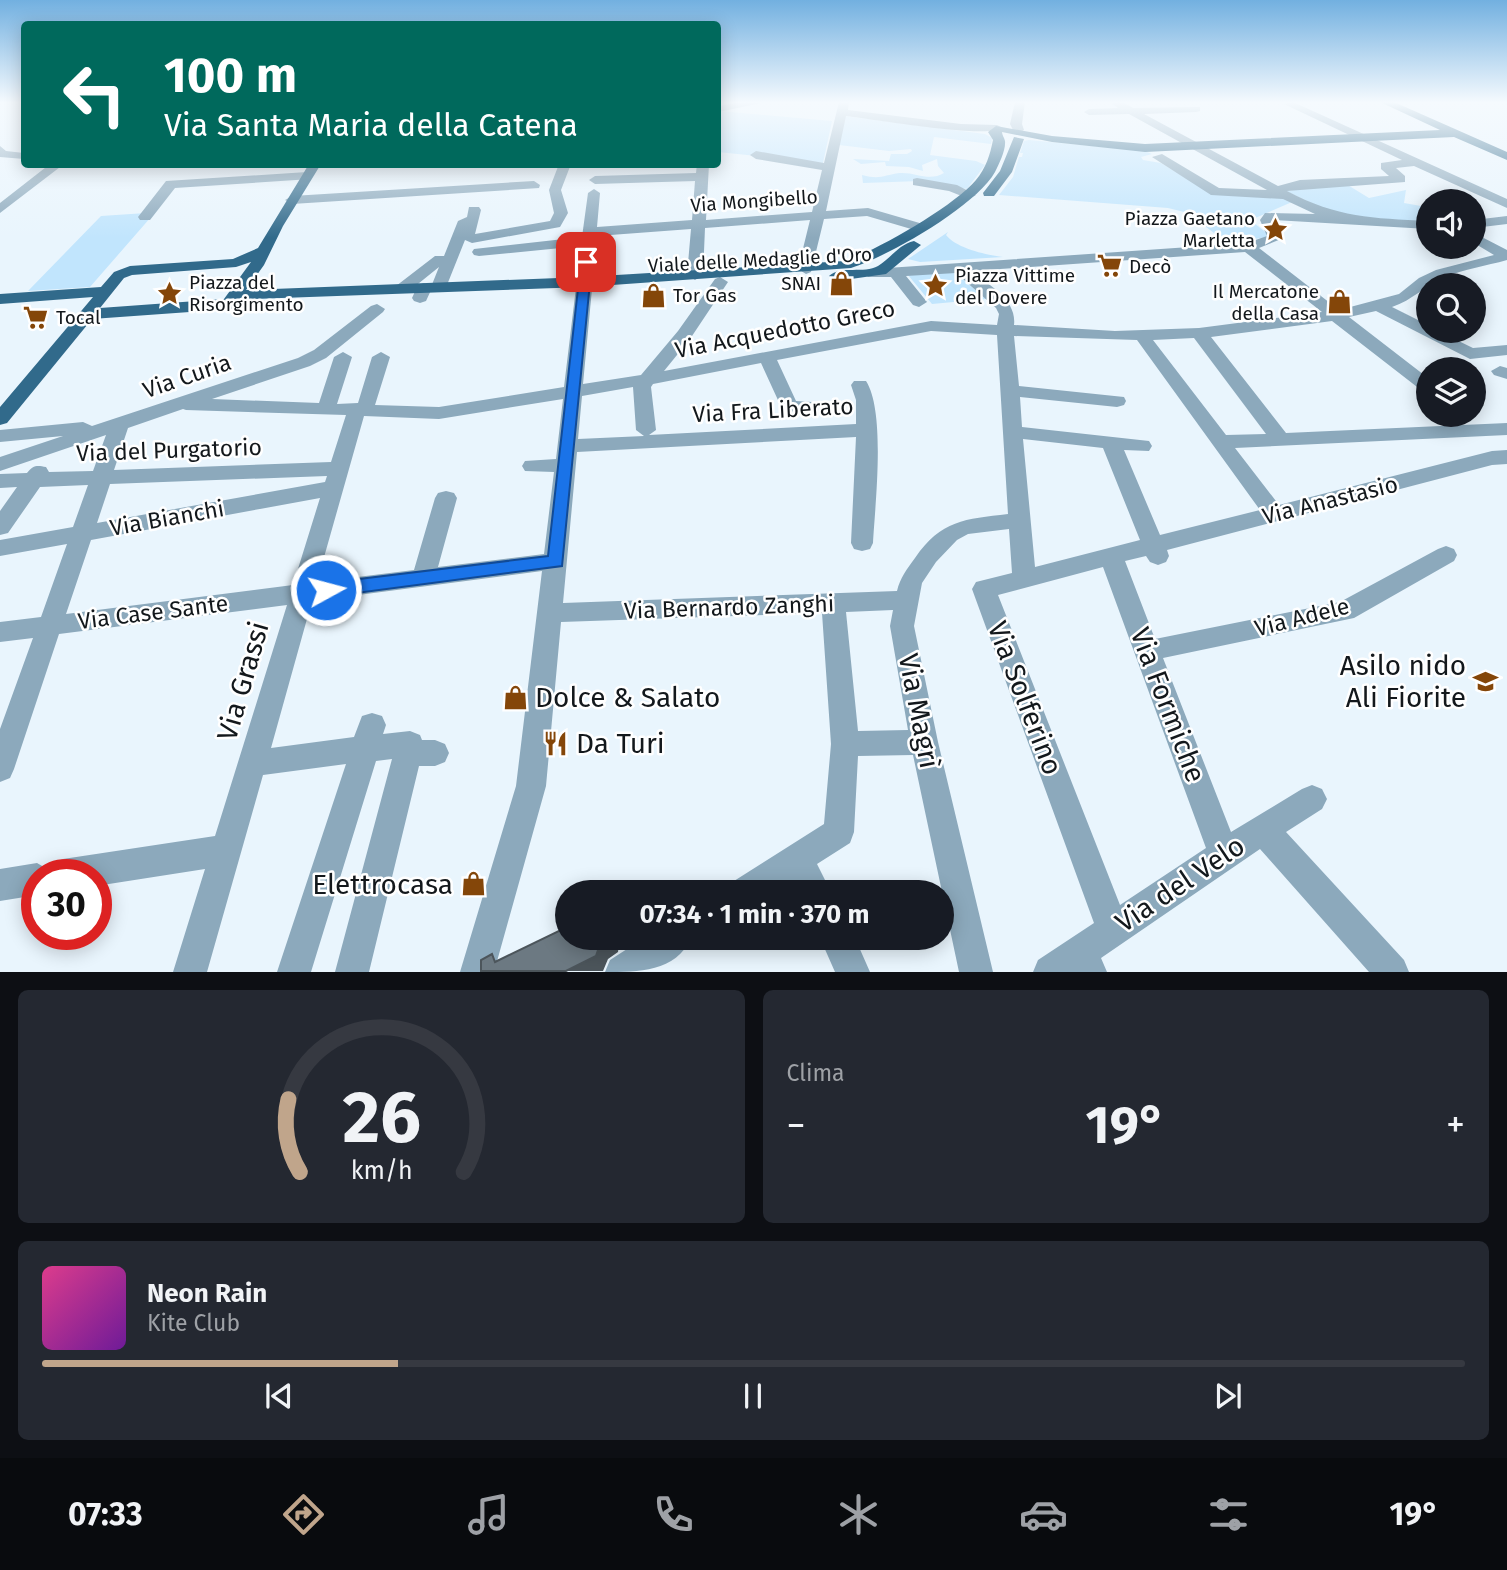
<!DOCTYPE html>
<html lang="it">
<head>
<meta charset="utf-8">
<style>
  body { margin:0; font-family:"Fira Sans",sans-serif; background:#242831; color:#f1f3f6; height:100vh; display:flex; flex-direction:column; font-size:26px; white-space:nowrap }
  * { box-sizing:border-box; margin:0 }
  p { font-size:23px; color:#9ea1a6 }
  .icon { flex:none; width:38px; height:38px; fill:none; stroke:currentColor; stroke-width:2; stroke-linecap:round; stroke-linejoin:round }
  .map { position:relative; height:972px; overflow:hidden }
  .details { display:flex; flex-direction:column; gap:18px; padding:18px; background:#0d0f14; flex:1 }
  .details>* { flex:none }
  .banner { position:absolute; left:21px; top:21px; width:700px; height:147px; border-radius:7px; box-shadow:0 4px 18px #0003; background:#00695c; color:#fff; overflow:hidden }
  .buttons { position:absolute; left:1416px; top:189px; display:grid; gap:14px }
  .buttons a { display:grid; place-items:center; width:70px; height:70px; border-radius:50%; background:#171b24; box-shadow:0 4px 18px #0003; font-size:35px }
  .speed { position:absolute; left:21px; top:859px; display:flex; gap:14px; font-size:35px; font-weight:700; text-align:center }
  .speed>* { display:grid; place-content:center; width:91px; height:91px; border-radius:50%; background:#171b24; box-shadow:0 4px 18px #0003; line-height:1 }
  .speed .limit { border:10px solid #d22; background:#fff; color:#111 }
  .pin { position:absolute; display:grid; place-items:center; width:60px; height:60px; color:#fff; margin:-30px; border-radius:14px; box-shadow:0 4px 10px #0006 }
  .me { position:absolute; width:77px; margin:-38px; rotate:83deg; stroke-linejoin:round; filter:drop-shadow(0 0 5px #0008) }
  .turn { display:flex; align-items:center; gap:24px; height:147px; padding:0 28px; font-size:32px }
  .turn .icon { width:91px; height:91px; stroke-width:2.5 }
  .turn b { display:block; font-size:49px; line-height:60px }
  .big { font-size:52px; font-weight:700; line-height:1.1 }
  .details .card { flex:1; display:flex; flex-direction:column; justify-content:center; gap:10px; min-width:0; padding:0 24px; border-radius:10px; background:#242831 }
  .details .dial { align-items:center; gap:0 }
  .dial svg { height:182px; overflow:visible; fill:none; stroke:#363941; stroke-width:7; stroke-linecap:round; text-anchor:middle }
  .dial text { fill:#f1f3f6; stroke:none }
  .song { display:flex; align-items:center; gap:21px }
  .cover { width:84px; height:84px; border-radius:10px; background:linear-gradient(135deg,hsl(330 70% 55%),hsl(280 70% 35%)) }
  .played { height:7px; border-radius:4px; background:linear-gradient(90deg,#c0a58b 25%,#363941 25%) }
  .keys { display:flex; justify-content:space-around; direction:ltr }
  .heat { display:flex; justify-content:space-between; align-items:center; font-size:38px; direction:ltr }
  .details .tiles { flex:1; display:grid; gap:18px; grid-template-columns:1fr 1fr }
  .card:last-child { grid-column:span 2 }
  .trip { position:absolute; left:555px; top:880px; width:399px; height:70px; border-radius:35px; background:#171b24; box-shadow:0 4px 18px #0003; font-weight:700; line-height:70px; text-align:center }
  .tabs { display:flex; height:112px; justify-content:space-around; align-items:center; background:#090b0e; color:#9ea1a6 }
  .tabs .icon { width:49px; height:49px }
  .tabs .on { color:#c0a58b }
  .tabs b { font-size:32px; color:#f1f3f6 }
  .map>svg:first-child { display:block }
</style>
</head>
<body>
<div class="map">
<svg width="1507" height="972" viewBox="0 0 1507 972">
  <rect width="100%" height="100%" fill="#e9f5fd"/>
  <path fill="#c1e5fd" d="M 718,111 L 832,121 L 823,163 L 718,152 Z
    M 844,116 L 985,134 L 992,138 L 991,144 L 934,137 L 930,155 L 976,161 L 985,165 L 967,189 L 920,181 L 863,183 L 862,175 C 881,180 883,175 900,173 C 916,172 929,182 944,173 L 938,166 L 937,159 L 922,165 L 923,171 L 909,167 L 886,166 L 885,162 L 861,164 L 853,159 L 889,161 L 891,154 L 907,154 L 912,151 L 911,149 L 889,151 L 839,145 Z
    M 1029,140 L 1145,151 L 1152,154 L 1141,157 L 1143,160 L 1161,163 L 1207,191 L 1283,197 L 1292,202 L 1253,219 L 1254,223 L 1268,234 L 1267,237 L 1223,244 L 1223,240 L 1188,213 L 1168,208 L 999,195 L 1013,177 L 1019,157 L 1022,157 L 1023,153 L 1020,153 L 1024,141 Z
    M 1346,184 L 1369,198 L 1406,190 L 1404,203 L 1421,206 L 1428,210 L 1428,222 L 1339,216 L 1286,191 Z
    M 146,213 L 151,217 L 90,287 L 28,291 L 101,216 Z
    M 948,232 L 946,235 C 956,248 986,255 1003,257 L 920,262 L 908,259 Z
    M 950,272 L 955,273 L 986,299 L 932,304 L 908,275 Z"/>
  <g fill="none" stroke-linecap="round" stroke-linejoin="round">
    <path fill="#8ca9bc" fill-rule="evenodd" d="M 741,102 L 766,102 L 718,112 L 718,106 Z
      M 839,102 L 849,102 L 848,110 L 961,124 L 997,125 L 1003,128 C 988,139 872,119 846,116 L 826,211 L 868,208 L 923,224 L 925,227 L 918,231 L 867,216 L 824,219 L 811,272 L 806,274 L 798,269 L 810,220 L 705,228 L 703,275 L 695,280 L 687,275 L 691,229 L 597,236 L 583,384 L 641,375 L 678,331 L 715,279 L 720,277 L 728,282 L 690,339 L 664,371 L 931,321 L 997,325 L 999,314 L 996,308 L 956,273 L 906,276 L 927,302 L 919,307 L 913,305 L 891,277 L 868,277 L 865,274 L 873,269 L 1247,243 L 1267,236 L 1260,220 L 1265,213 L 1315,214 L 1283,199 L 1211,195 L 1152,157 L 1162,154 L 1219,188 L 1267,190 L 1129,114 L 1089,115 L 1084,112 L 1089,109 L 1118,108 L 1110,102 L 1123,102 L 1133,108 L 1200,107 L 1200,111 L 1196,112 L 1144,114 L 1278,186 L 1300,180 L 1389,176 L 1381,169 L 1381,163 L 1402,160 L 1284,104 L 1293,102 L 1507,199 L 1507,208 L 1414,166 L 1396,168 L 1405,176 L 1405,182 L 1287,191 C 1338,218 1372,218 1428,221 L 1428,229 L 1274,220 L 1282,234 L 1281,239 L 1259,248 L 1339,310 L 1399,294 L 1419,278 L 1436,270 L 1494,255 L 1474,243 L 1474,233 L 1507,250 L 1507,260 C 1486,266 1463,269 1443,278 C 1424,286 1413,300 1392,307 L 1428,325 L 1428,331 L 1438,331 L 1473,348 L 1507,345 L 1507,355 L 1470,359 L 1376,311 L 1349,317 L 1428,378 L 1427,391 L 1421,390 L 1332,321 L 1211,337 L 1286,433 L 1507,423 L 1507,435 L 1235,448 L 1279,505 L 1492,451 L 1507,450 L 1507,464 L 1492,465 L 1167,550 L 1169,556 L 1166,562 L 1158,565 L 1150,562 L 1146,556 L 1125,561 L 1155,639 L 1340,602 L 1438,549 L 1446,546 L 1454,549 L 1457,555 L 1454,561 L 1354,618 L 1163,658 L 1231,832 L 1302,789 L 1312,785 L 1322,789 L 1327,799 L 1322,809 L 1286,832 L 1404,960 L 1409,972 L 1369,972 L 1260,849 L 1101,958 L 1107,972 L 1033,972 L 1038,960 L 1094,923 L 972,589 L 976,582 L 1012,573 L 1009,529 L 968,534 L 957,540 L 936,562 L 922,583 L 914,626 L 938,742 L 993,972 L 959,972 L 913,755 L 858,756 L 854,832 L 850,843 L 817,864 L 831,892 L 798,892 L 792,880 L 773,892 L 729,892 L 734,881 L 824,824 L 831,744 L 822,613 L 561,622 L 546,786 L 494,972 L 460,972 L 516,786 L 542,571 L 312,601 L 271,748 L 354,737 L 362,716 L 372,713 L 382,716 L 386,725 L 383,734 L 410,731 L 420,735 L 422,740 L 435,740 L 445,744 L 449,753 L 445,762 L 435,766 L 419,766 L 369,972 L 335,972 L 392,759 L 376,761 L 311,972 L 277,972 L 346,764 L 263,775 L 207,972 L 173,972 L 205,869 L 96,886 L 96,875 L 37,875 L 37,895 L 0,901 L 0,869 L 37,863 L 49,870 L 52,864 L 63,859 L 215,836 L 287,605 L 59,634 L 14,769 L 10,778 L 0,782 L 0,729 L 33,638 L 0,642 L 0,622 L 41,617 L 67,544 L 0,556 L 0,540 L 73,527 L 88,485 L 40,487 L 8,533 L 0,535 L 0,511 L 17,487 L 0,488 L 0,474 L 27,473 C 33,465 37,465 46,467 L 49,472 L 93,471 L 106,435 L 0,471 L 0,457 L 63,436 L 0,442 L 0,430 L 83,422 L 92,426 L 298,358 L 314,350 L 371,306 L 377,304 L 385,309 L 383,312 L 326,358 L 310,366 L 212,399 L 319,403 L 334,357 L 343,352 L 352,357 L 337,404 L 358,403 L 372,357 L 381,352 L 390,357 L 375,405 L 439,407 L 564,387 L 581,246 L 479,256 L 474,255 L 472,252 L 474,249 L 582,237 L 588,193 L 594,189 L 600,193 L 597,227 L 692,220 L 695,181 L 595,184 L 589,180 L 595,176 L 696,173 L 697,164 L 709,164 L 706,220 L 812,212 L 822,170 L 756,159 L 750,155 L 756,151 L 824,163 ZM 1245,252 L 1322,312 L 1199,328 L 1115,331 L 1014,325 C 1017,300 990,286 972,271 ZM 931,331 L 997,335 L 1008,514 C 965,519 941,520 915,558 C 907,569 900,578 897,591 L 563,603 L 577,452 L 856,437 L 851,543 L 854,549 L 862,551 L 870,549 L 873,543 C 875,505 886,412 866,381 L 854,381 L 851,385 L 856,400 L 856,424 L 649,435 L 656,430 L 651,387 L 653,384 L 761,363 L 783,411 L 805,412 L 814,406 L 812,402 L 796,401 L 777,360 ZM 1014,336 L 1137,340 L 1260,510 L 1160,535 L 1124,450 L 1149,451 L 1152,446 L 1149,441 L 1022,427 L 1020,397 L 1117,407 L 1124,405 L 1126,401 L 1124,397 L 1019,386 ZM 1194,338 L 1266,434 L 1226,435 L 1153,340 ZM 633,387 L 636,430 L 644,436 L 578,439 L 582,396 ZM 563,399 L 556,459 L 525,461 L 522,466 L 525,471 L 554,472 L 544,554 L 438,567 L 457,498 L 454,493 L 446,491 L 438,493 L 435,498 L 414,570 L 317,582 L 364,416 L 439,419 ZM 183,409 L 186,410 L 346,415 L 331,462 L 114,470 L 128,428 ZM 1023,439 L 1103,448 L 1140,540 L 1035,567 ZM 327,476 L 325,482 L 97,523 L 110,484 ZM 320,498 L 293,585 L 66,614 L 91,540 ZM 1103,567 L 1206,848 L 1120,905 L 998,595 ZM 893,610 L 890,626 L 908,730 L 858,731 L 846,612 Z
      M 1015,102 L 1025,102 L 1022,124 L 1024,130 L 1018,133 L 1014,132 L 1010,124 Z
      M 0,146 L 6,151 L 24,153 L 24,159 L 0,157 Z
      M 50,164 L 64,164 L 0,213 L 0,203 Z
      M 559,164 L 571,164 L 561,190 L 568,213 L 560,227 L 472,243 L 465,240 L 445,290 L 433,290 L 431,287 L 439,267 L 408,292 L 396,292 L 394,289 L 396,286 L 435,256 L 444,256 L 458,221 L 467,217 L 469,207 L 479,207 L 481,210 L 475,234 L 550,221 L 554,213 L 549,190 Z
      M 307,172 L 311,173 L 311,179 L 175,188 L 150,220 L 140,220 L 138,217 L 166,181 Z
      M 917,178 L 957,185 L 976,195 L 969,199 L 949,191 L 913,185 L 913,179 Z
      M 534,181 L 540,185 L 539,188 L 292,204 L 285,200 L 292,196 Z
      M 1507,216 L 1507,224 L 1474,228 L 1474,220 Z
      M 424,283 L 432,288 L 426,301 L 420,303 L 414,301 L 412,298 L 418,285 Z
      M 1500,366 L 1507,368 L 1507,379 L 1494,375 L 1491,371 Z
      M 644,938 L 691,938 C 676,972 638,972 605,972 L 610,960 Z
      M 820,938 L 855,938 L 870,972 L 835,972 Z"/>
    <path fill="#316a8b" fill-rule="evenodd" d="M 1380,102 L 1394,102 L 1507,152 L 1507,160 L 1454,137 L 1145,152 L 1052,142 L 1002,132 C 1002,135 1004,137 1005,141 C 1006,150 999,164 995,172 C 976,206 889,256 851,268 L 584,287 L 252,299 L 259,301 L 261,304 L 259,307 L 92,319 L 7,423 L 0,425 L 0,407 L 93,297 L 0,304 L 0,294 L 101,287 L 114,272 L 130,266 L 233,259 L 258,248 L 309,164 L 321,164 L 283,226 L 264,265 L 246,290 L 584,277 L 845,261 C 878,250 954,206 976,180 C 986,168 990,155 993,140 L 988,132 L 996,126 L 1052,136 L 1145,144 L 1440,130 ZM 251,262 L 224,299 L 100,308 L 124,278 L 132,275 L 236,267 Z
      M 1014,137 L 1024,139 L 1012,172 L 994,196 L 984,196 L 983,193 L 1000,171 Z
      M 914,241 L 921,245 L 886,274 L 837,281 L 829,276 C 841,265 864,274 878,266 C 891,258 898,245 914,241 Z"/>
  </g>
  <path fill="#4c555b" d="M 606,938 L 617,938 L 619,944 L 618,952 L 608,959 L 603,971 L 566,971 Z"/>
  <path fill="#6c7982" stroke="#4c555b" stroke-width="2" d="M 567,927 L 567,938 L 606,938 L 601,941 L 596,956 L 566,971 L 481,971 L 481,960 L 492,954 L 495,962 Z"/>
  <linearGradient id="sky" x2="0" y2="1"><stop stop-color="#72b0e0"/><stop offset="0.43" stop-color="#f5fafe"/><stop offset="1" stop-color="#f5fafe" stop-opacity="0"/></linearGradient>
  <rect width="1507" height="238" fill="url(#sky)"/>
  <path fill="#1a73e8" stroke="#114b97" stroke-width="2" d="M 586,258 L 592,262 L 562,566 L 326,597 L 319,595 L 317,590 L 319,585 L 326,583 L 548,556 L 581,262 Z"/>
  <defs>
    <symbol id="sight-bare" viewBox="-9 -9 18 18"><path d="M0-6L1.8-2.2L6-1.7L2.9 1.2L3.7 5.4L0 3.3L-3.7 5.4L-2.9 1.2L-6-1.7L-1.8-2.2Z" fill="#844609" stroke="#fff" stroke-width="2.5" paint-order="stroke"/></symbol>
    <symbol id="supermarket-bare" viewBox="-9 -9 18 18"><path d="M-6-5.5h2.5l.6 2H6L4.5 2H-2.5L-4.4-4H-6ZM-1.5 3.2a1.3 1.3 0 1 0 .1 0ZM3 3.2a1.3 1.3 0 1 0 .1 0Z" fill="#844609" stroke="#fff" stroke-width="2.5" paint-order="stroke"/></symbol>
    <symbol id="shop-bare" viewBox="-9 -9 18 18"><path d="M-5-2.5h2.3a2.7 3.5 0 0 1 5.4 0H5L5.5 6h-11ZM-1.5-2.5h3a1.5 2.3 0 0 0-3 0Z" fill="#844609" stroke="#fff" stroke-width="2.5" paint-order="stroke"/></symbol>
    <symbol id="school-bare" viewBox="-9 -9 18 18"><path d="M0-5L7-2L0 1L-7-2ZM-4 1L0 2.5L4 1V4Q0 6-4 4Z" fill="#844609" stroke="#fff" stroke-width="2.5" paint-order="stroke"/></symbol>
    <symbol id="restaurant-bare" viewBox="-9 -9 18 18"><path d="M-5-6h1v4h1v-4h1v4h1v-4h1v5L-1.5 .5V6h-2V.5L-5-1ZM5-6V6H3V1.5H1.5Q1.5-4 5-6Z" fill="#844609" stroke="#fff" stroke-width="2.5" paint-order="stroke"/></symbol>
  </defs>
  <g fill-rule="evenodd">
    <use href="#sight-bare" x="1258" y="212" width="35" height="35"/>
    <use href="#supermarket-bare" x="1092" y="248" width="35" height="35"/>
    <use href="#shop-bare" x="824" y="266" width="35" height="35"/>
    <use href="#sight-bare" x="918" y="268" width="35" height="35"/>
    <use href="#sight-bare" x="152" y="276" width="35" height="35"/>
    <use href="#shop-bare" x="636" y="278" width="35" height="35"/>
    <use href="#shop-bare" x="1322" y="284" width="35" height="35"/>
    <use href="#supermarket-bare" x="18" y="300" width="35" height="35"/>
    <use href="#school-bare" x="1468" y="664" width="35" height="35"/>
    <use href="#shop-bare" x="498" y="680" width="35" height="35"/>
    <use href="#restaurant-bare" x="538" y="726" width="35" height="35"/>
    <use href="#shop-bare" x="456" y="866" width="35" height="35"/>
  </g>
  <g text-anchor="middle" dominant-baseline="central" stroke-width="5" stroke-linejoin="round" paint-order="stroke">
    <g font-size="19" fill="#13181c" stroke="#fff">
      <text transform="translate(754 201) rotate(-4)">Via Mongibello</text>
      <text transform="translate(760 260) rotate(-3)">Viale delle Medaglie d'Oro</text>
    </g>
    <g font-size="19" fill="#13181c" stroke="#fff" text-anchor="start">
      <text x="1255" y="218" text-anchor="end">Piazza Gaetano<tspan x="1255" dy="22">Marletta</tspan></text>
      <text x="1129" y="266">Decò</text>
      <text x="955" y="275">Piazza Vittime<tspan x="955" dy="22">del Dovere</tspan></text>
      <text x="189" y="282">Piazza del<tspan x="189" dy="22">Risorgimento</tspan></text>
      <text x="821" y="283" text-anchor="end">SNAI</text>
      <text x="1319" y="291" text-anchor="end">Il Mercatone<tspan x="1319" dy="22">della Casa</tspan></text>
      <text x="673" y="295">Tor Gas</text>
      <text x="56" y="317">Tocal</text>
    </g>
    <g font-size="23" fill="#13181c" stroke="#fff">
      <text transform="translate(785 329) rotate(-11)">Via Acquedotto Greco</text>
      <text transform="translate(187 376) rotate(-19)">Via Curia</text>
      <text transform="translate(773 410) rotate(-3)">Via Fra Liberato</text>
      <text transform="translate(169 450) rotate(-2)">Via del Purgatorio</text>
      <text transform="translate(1330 500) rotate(-14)">Via Anastasio</text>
      <text transform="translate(167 518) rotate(-10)">Via Bianchi</text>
      <text transform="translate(729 607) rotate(-2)">Via Bernardo Zanghi</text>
      <text transform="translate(153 612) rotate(-7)">Via Case Sante</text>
      <text transform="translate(1302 617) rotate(-14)">Via Adele</text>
    </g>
    <g font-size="28" fill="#13181c" stroke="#fff" text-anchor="end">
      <text x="1466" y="665">Asilo nido<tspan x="1466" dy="32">Ali Fiorite</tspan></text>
      <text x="535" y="697" text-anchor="start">Dolce &amp; Salato</text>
      <text x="576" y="743" text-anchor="start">Da Turi</text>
      <text x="453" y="884">Elettrocasa</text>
    </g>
    <g font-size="28" fill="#13181c" stroke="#fff">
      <text transform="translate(243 681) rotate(-74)">Via Grassi</text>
      <text transform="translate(1025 698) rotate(69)">Via Solferino</text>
      <text transform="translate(1168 705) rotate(69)">Via Formiche</text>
      <text transform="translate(919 711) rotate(79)">Via Magrì</text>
      <text transform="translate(1180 884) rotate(-34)">Via del Velo</text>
    </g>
  </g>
</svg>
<div class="buttons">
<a><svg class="icon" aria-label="sound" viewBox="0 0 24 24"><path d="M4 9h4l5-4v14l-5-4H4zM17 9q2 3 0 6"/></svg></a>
<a><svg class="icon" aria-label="search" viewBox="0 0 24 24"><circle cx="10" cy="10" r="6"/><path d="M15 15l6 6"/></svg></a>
<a><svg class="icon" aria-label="layers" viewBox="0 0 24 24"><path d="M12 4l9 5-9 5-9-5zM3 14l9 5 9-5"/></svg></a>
</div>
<div class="speed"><div class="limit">30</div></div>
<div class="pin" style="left:586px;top:262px;background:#d93025"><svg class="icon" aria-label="arrive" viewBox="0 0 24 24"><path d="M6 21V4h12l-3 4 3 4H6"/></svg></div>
<svg class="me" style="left:326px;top:590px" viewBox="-20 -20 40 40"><circle r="17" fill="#1a73e8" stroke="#fff" stroke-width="3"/><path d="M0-11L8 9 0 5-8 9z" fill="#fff"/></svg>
<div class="trip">07:34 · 1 min · 370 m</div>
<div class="banner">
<div class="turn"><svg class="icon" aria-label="left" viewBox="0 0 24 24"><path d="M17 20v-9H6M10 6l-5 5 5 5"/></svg><div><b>100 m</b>Via Santa Maria della Catena</div></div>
</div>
</div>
<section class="details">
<div class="tiles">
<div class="card dial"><svg viewBox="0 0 100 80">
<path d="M14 69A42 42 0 1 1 86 69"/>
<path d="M14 69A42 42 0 0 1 9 37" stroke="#c0a58b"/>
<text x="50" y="56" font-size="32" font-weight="700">26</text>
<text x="50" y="72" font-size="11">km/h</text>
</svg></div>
<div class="card"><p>Clima</p>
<div class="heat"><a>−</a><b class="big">19°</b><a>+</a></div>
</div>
<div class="card">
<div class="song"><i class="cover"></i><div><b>Neon Rain</b><p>Kite Club</p></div></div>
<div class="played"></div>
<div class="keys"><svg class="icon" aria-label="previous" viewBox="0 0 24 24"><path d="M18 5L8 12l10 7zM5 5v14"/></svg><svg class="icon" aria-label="pause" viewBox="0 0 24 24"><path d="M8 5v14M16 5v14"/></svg><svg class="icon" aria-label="next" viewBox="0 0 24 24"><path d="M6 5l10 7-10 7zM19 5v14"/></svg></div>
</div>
</div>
</section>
<nav class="tabs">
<b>07:33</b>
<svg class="icon on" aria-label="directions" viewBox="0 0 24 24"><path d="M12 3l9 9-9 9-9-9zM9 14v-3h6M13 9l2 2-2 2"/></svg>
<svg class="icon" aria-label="music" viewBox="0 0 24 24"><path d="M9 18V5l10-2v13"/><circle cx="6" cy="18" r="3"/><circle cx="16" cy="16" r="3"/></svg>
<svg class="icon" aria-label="phone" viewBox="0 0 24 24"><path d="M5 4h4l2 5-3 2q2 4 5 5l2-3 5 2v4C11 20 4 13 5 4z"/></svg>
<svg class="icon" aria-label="climate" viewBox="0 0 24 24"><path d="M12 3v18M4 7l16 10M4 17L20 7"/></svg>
<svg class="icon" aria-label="car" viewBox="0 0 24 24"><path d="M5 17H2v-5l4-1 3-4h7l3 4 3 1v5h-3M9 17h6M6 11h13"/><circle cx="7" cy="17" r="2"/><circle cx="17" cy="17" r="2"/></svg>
<svg class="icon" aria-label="filters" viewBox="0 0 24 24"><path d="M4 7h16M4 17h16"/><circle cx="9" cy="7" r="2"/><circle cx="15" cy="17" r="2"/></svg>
<b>19°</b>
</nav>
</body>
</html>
